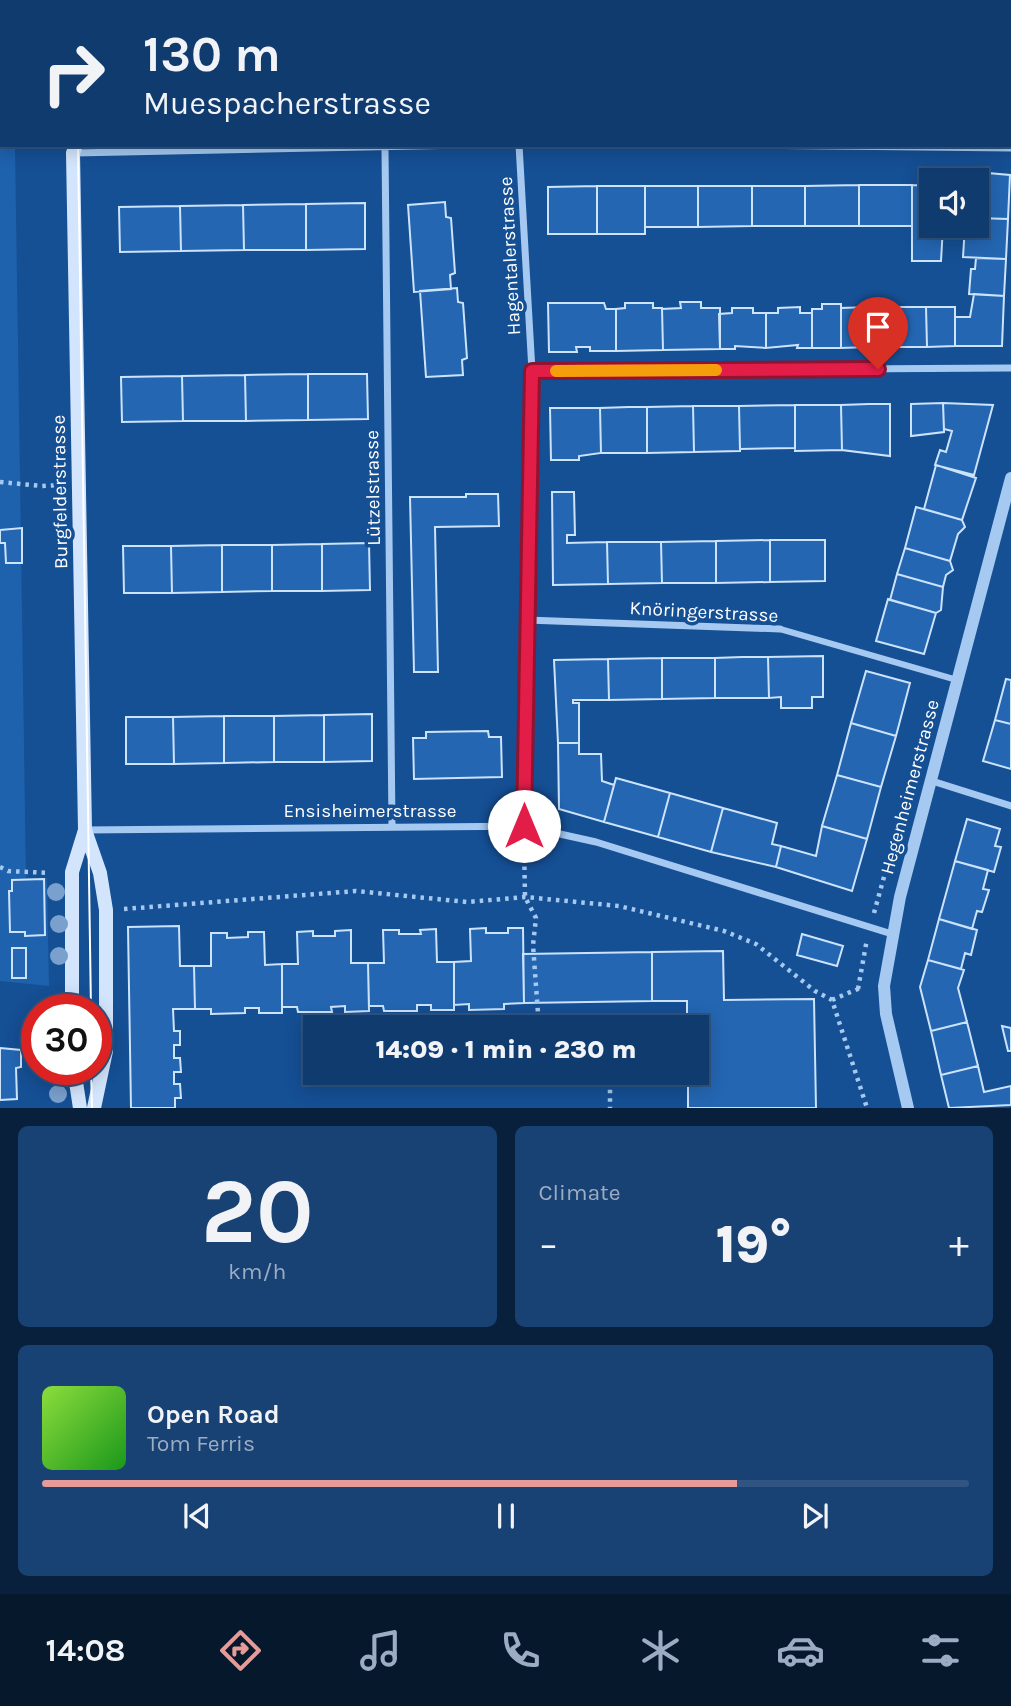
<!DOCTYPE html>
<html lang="en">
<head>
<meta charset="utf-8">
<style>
  body { margin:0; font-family:Karla,sans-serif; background:#194274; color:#f1f3f6; height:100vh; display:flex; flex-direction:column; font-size:26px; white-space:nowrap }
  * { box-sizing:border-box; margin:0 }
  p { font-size:23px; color:#9cadc3 }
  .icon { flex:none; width:38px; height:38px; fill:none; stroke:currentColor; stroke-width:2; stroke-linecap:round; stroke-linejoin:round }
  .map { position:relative; height:1108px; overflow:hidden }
  .details { display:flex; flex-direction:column; gap:18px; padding:18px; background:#09203d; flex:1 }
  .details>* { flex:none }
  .hud { position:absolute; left:0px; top:0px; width:1012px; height:147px; box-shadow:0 4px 18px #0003,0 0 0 2px #305582; background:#103b6f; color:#f1f3f6; overflow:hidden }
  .tools { position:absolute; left:919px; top:168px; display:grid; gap:14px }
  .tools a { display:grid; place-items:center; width:70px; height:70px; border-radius:0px; background:#103b6f; box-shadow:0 4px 18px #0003,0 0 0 2px #305582; font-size:35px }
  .speed { position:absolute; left:21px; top:994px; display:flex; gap:14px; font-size:35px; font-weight:700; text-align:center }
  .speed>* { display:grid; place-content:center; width:91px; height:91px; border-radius:50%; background:#103b6f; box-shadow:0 4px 18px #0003,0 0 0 2px #305582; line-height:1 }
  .speed .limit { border:10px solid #d22; background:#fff; color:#111 }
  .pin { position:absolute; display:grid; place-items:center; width:60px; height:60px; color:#fff; margin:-72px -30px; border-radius:50% 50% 50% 0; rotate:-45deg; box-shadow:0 0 7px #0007 }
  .pin .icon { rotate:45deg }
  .me { position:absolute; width:77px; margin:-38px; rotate:0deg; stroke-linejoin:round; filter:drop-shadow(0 0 5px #0008) }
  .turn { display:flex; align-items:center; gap:24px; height:147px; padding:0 28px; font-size:32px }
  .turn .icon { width:91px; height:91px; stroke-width:2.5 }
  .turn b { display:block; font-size:49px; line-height:60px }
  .big { font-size:52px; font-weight:800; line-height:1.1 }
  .details .tile { flex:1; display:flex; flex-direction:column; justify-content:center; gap:10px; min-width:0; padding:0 24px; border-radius:10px; background:#194274 }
  .details .dial { align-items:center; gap:0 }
  .dial b { font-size:91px; line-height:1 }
  .song { display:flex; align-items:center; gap:21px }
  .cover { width:84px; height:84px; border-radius:10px; background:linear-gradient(135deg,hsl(90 70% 55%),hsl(120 70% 35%)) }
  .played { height:7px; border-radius:4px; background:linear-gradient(90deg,#e69b98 75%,#305582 75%) }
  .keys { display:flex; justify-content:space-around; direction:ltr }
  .heat { display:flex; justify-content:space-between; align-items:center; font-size:38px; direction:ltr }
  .details .tiles { flex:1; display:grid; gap:18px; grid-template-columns:1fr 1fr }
  .tile:last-child { grid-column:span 2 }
  .trip { position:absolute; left:303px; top:1015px; width:406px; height:70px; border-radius:0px; background:#103b6f; box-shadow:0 4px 18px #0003,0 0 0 2px #305582; font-weight:800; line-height:70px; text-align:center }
  .tab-bar { display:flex; height:112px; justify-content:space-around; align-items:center; background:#06182c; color:#9cadc3 }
  .tab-bar .icon { width:49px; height:49px }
  .tab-bar .on { color:#e69b98 }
  .tab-bar b { font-size:32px; color:#f1f3f6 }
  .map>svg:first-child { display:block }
</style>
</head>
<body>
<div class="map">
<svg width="1011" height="1108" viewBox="0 0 1011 1108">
  <rect width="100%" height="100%" fill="#154f94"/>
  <path fill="#1e61ad" d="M 0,44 L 2,145 L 15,145 L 26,878 L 47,878 L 49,986 L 0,981 Z"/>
  <path fill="#2466b2" stroke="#cce3fc" stroke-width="2" d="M 754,0 L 822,0 L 822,2 L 754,2 Z
    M 935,0 L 999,0 L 936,2 Z
    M 965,171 L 1010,175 L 1008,219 L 976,218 L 976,180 L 965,180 Z
    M 859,185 L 859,226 L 805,226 L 805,186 Z
    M 859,185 L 912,185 L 912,226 L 859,226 Z
    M 912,185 L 931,186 L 931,226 L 943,226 L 941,261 L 912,261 Z
    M 597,186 L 597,234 L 548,234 L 548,187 Z
    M 597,186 L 645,186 L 645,234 L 597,234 Z
    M 645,186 L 698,186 L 698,227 L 645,227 Z
    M 698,186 L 752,186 L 752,226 L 698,227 Z
    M 752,186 L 805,186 L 805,226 L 752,226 Z
    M 445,202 L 446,217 L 451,218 L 455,273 L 450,275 L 451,289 L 414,292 L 408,205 Z
    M 365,203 L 365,249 L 306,250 L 306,204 Z
    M 306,204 L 306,250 L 244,250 L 243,205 Z
    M 243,205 L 244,250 L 181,251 L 180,206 Z
    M 180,206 L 181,251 L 120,252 L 119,207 Z
    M 976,218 L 1008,219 L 1006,259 L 963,257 L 965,226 L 976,226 Z
    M 976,258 L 1006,259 L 1004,296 L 969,294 L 971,269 L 975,269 Z
    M 457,288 L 458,302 L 463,303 L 467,358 L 462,360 L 463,375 L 426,377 L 420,291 Z
    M 974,294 L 1004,296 L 1002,346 L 955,346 L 955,317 L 970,317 Z
    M 680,302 L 701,302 L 701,308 L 720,308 L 720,349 L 663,350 L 662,309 L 681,308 Z
    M 548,303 L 604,303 L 606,309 L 616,309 L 616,351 L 590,351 L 590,347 L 576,347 L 577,352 L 549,352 Z
    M 625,303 L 653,303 L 653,308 L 662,308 L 663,350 L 616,351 L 616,309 L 625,308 Z
    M 822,304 L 841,304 L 841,348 L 812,348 L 812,309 L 822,309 Z
    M 800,307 L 800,313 L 812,313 L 812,348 L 797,348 L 798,345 L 766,348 L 766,313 L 778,313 L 778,308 Z
    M 869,307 L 870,347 L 841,348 L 841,308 Z
    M 869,307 L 898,307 L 898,347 L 870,347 Z
    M 898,307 L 926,307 L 927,347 L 898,347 Z
    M 926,307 L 955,307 L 955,346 L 927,347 Z
    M 732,308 L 753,308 L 753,313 L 766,313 L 766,348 L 735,346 L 735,349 L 720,349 L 719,314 L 732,313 Z
    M 308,374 L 367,374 L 368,419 L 308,420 Z
    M 308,374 L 308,420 L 246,421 L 245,375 Z
    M 245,375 L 246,421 L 183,421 L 182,376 Z
    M 182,376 L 183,421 L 122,422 L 121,377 Z
    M 943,403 L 993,405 L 974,475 L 935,465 L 940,450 L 946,452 L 952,431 L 944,429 Z
    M 943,403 L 944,432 L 911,436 L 911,404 Z
    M 869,404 L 890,404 L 890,456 L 842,450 L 841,405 Z
    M 795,405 L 841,405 L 842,450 L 795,451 Z
    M 795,405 L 795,448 L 740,449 L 739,406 Z
    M 693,406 L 694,452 L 647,453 L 647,407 Z
    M 693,406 L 739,406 L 740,451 L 694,452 Z
    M 629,407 L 647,407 L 647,453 L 601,453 L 600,408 Z
    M 550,408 L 600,408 L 601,453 L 579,456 L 579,460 L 551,460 Z
    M 936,465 L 976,478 L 962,520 L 924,509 Z
    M 552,492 L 574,492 L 575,535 L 567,535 L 567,543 L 607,542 L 608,584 L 553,585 Z
    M 466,494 L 498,494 L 499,526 L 435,527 L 438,672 L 414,672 L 410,497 L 466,497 Z
    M 916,507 L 962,520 L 965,527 L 958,534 L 950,561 L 905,548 Z
    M 22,528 L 22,563 L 6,563 L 5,543 L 0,543 L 0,530 Z
    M 770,540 L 825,540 L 825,581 L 770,582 Z
    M 770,540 L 770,582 L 716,583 L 716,541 Z
    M 716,541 L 716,583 L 662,583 L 661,542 Z
    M 607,542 L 661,542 L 662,583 L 608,584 Z
    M 369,543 L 370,590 L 322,591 L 322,544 Z
    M 322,544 L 322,591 L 272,591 L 272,545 Z
    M 222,545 L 272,545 L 272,591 L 222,592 Z
    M 222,545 L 222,592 L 172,593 L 171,546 Z
    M 123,546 L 171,546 L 172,593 L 124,593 Z
    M 905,548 L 950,561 L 953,570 L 946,575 L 943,587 L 897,574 Z
    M 897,574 L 943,587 L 941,610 L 936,613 L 890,600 Z
    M 888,599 L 936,613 L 924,654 L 876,641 Z
    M 823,656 L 823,697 L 812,697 L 812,708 L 781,708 L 781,697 L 769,698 L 768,657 Z
    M 742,657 L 768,657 L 769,698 L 715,698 L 715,658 Z
    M 662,658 L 662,699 L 609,700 L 608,659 Z
    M 662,658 L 715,658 L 715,698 L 662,699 Z
    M 608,659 L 609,700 L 573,700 L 573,703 L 579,703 L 579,743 L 558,743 L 554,660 Z
    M 866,671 L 910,683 L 896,736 L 851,723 Z
    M 1006,679 L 1011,680 L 1011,724 L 995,720 Z
    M 372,714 L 372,761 L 324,762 L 324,715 Z
    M 324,715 L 324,762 L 274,762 L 274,716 Z
    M 224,716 L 274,716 L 274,762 L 224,763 Z
    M 224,716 L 224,763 L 174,764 L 173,717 Z
    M 126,717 L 173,717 L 174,764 L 126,764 Z
    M 995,720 L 1011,724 L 1011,769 L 983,761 Z
    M 851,723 L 896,736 L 881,787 L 837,775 Z
    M 488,731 L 489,737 L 501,737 L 502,777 L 414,779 L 413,738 L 426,738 L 426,732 Z
    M 558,743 L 579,743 L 579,754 L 601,754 L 602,781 L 614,785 L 604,822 L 559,809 Z
    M 837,775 L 881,787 L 867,839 L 822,826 Z
    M 616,778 L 670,793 L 658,837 L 604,822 Z
    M 670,793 L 723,808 L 711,852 L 658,837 Z
    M 723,808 L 777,823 L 772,844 L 781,846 L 776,867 L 711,852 Z
    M 967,819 L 1000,829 L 995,846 L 1001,847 L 994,872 L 955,861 Z
    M 822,826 L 867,839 L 852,891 L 776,867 L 781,846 L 816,856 Z
    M 955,861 L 988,870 L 983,889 L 989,890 L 982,912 L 977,911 L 972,929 L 939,919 Z
    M 44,879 L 45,935 L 25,936 L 25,932 L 10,932 L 9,891 L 12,891 L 12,880 Z
    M 939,919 L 977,930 L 971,955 L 965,953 L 961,969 L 928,960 Z
    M 179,926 L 180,966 L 194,966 L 195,1009 L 173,1009 L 174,1031 L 180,1031 L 180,1045 L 174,1045 L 174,1058 L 180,1058 L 181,1072 L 174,1072 L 174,1084 L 180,1084 L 181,1098 L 175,1098 L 175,1108 L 131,1108 L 128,927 Z
    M 486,928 L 486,933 L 508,933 L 508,928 L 523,928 L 524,1003 L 504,1004 L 504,1009 L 469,1010 L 469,1004 L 454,1005 L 454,962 L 471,961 L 470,929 Z
    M 436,929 L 437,962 L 454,962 L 454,1010 L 431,1010 L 431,1005 L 417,1005 L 417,1011 L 384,1011 L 383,1006 L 369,1006 L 368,963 L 384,963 L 383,930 L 399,930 L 399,934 L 421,934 L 420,930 Z
    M 351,930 L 351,963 L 368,963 L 369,1011 L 345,1012 L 345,1006 L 331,1007 L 332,1012 L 298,1012 L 297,1007 L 282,1007 L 282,964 L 298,964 L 297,932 L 313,931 L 313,936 L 335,936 L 335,931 Z
    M 248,932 L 264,932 L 265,965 L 282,964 L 282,1013 L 259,1013 L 259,1008 L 245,1008 L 245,1013 L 211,1014 L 211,1009 L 195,1009 L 194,966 L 211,966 L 211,933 L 227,933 L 227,938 L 248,937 Z
    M 802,934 L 843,946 L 837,966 L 797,955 Z
    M 12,948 L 26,948 L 26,978 L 12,978 Z
    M 723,951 L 724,1000 L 814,999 L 816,1108 L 688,1108 L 688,1073 L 696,1073 L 696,1027 L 687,1027 L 687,1001 L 652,1001 L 652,952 Z
    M 652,952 L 652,1001 L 524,1003 L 523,954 Z
    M 928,960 L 964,970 L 958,988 L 967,1022 L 931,1031 L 920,987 Z
    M 967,1022 L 978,1066 L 941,1075 L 931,1031 Z
    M 1002,1026 L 1011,1028 L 1011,1051 L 1008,1051 Z
    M 0,1048 L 21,1050 L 21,1067 L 16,1068 L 17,1099 L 0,1100 Z
    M 978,1066 L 984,1092 L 1011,1086 L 1011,1105 L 949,1108 L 941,1075 Z"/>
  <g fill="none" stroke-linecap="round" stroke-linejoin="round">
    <path stroke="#a5c9f1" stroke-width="4.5" stroke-dasharray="3.5 5" stroke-linecap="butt" d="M 0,482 L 42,486 L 62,485
      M 524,841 L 525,897 L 536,918 L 533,945 L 539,1027
      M 0,867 L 8,871 L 50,873
      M 124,909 L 356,891 L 467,902 L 525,897 L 619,906 L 724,931 L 756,944 L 815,991 L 832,1000 L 867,1108
      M 874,913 L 892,848
      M 858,989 L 867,939
      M 832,1000 L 860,988
      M 561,1073 L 574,1080 L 610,1081 L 610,1108"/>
    <path stroke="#a5c9f1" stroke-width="6" d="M 780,629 L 957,680"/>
    <path stroke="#a5c9f1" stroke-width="7" d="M 522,2 L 522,0
      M 519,145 L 532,371 L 524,826
      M 749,145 L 1011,148
      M 385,149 L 392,826
      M 74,153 L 464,145
      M 532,371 L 1011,368
      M 526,620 L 780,629
      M 932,781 L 1011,806
      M 85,830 L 524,826 L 596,842 L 892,934"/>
    <path stroke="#a5c9f1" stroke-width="12" d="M 908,1108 L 886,1014 L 884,986 L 900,897 L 1011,478"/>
    <path stroke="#d3e5fc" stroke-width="14" d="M 47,0 L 47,2
      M 91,0 L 91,2
      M 76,145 L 73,153 L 85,830 L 100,873 L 106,910 L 106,1051 L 94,1108
      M 72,1010 L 72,872 L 85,830
      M 74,1069 L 80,1108"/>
    <path stroke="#fff" stroke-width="2" d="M 74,0 L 74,2
      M 78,145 L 91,1010
      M 91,1069 L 92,1108"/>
  </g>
  <g fill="#7aa0cd">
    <circle cx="56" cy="892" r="9"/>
    <circle cx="59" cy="924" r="9"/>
    <circle cx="59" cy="956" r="9"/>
    <circle cx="58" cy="1094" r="9"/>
  </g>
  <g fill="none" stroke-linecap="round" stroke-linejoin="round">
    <defs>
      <path id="route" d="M 524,826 L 532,371 L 878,369"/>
    </defs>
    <use href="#route" stroke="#92132f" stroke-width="18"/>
    <use href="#route" stroke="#e11d48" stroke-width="12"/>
    <path stroke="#f59e0b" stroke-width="12" d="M 556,371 L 716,370"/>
  </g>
  <g text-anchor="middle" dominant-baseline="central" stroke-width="7" stroke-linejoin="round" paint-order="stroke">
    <g font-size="19" fill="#fff" stroke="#154f94">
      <text transform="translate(510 256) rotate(-93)">Hagentalerstrasse</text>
      <text transform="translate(373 488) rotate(-91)">Lützelstrasse</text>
      <text transform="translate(60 492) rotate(-91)">Burgfelderstrasse</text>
      <text transform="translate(704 612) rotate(3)">Knöringerstrasse</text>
      <text transform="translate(910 787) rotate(-75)">Hegenheimerstrasse</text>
      <text x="370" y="811">Ensisheimerstrasse</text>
    </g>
  </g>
</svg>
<div class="tools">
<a><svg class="icon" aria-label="sound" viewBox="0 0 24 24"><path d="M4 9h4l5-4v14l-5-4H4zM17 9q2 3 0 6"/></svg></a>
</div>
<div class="speed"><div class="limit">30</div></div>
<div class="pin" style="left:878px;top:369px;background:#d93025"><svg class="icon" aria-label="arrive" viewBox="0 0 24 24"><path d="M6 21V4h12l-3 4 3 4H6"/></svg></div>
<svg class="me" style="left:524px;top:826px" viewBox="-20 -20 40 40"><circle r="19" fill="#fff"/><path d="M0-13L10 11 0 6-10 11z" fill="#e11d48"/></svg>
<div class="trip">14:09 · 1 min · 230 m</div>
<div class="hud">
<div class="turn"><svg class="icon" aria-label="right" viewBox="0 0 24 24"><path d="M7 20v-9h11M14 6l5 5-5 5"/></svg><div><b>130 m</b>Muespacherstrasse</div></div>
</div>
</div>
<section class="details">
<div class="tiles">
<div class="tile dial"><b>20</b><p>km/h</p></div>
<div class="tile"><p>Climate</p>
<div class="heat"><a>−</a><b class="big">19°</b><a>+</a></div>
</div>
<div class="tile">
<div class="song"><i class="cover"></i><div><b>Open Road</b><p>Tom Ferris</p></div></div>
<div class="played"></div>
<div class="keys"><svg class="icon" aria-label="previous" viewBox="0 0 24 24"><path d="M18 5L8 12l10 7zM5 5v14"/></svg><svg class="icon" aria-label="pause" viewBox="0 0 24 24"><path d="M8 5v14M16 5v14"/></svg><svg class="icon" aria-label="next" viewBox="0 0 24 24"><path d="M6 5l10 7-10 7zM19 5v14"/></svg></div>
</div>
</div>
</section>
<nav class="tab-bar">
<b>14:08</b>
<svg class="icon on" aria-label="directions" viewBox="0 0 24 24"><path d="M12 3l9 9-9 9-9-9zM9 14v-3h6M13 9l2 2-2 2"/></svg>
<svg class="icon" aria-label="music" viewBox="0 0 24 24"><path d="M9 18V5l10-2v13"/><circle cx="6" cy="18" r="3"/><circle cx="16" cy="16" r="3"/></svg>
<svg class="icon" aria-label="phone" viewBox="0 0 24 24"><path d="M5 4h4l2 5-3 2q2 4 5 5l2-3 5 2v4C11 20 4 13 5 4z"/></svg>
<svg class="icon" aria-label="climate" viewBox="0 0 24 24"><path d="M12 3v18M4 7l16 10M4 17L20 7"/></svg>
<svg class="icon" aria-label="car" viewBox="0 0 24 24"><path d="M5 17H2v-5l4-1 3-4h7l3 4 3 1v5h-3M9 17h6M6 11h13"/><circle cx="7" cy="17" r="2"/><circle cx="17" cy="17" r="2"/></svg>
<svg class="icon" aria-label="filters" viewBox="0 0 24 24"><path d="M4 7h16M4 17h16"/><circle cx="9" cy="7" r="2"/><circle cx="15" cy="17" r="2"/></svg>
</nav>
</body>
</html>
